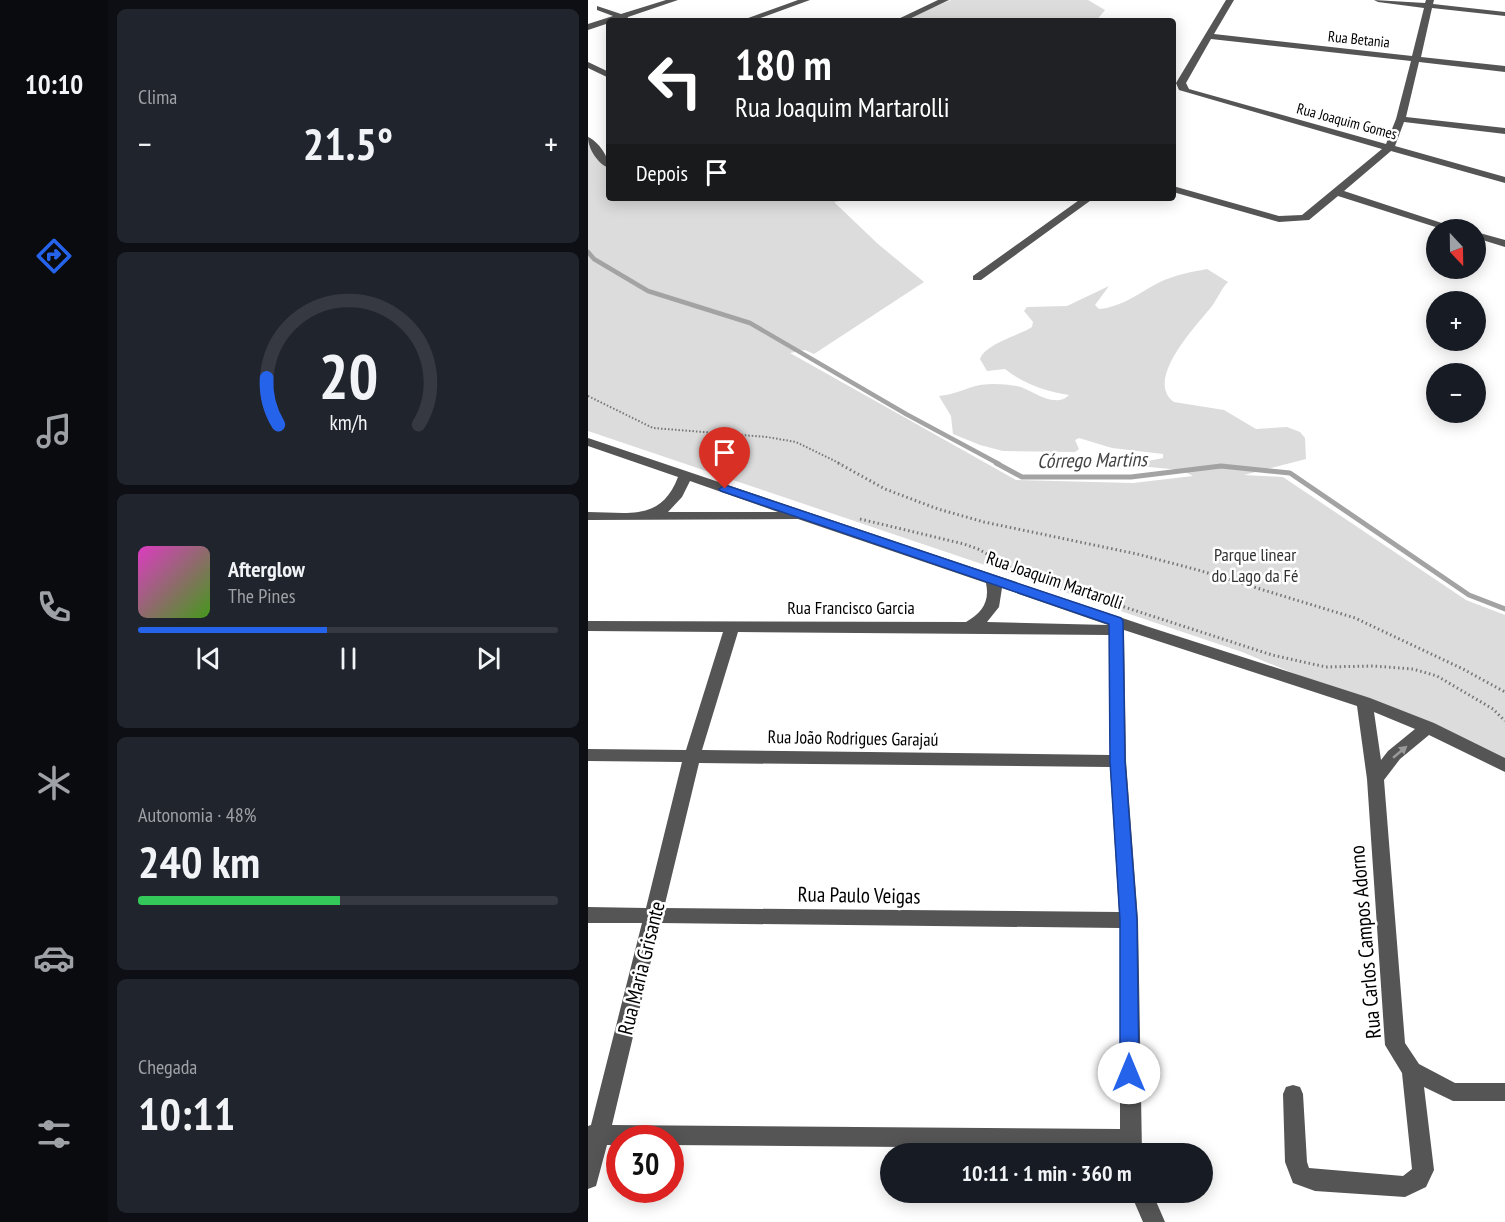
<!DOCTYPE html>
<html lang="pt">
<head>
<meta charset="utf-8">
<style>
  body { margin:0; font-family:"PT Sans Narrow",sans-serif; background:#20242c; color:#f1f3f6; height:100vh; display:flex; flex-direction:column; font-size:22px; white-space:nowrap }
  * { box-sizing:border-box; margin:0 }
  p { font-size:20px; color:#9ea1a6 }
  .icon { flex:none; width:33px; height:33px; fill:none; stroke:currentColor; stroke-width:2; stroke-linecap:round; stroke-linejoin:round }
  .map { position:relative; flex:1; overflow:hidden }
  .details { display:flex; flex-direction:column; gap:9px; padding:9px; background:#0d0f14; width:480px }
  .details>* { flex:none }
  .top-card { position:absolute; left:18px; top:18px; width:570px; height:183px; border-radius:6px; box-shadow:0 3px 15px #0003; background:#202124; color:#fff; overflow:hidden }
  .needle { width:39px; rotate:158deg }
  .tools { position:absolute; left:838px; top:219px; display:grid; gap:12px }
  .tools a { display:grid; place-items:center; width:60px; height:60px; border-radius:50%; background:#171b24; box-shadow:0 3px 15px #0003; font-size:30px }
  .speed { position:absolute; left:18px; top:1125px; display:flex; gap:12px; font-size:30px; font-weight:700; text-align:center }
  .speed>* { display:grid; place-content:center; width:78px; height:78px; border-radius:50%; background:#171b24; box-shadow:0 3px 15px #0003; line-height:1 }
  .speed .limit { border:9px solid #d22; background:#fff; color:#111 }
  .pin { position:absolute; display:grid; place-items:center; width:51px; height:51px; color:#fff; margin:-62px -26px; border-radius:50% 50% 50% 0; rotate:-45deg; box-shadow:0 0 6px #0007 }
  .pin .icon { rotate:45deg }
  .me { position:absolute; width:66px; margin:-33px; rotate:0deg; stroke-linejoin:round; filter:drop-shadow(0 0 4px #0008) }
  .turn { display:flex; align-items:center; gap:21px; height:126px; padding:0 30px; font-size:27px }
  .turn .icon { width:78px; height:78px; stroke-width:2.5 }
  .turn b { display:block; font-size:42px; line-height:51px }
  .then { display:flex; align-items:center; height:57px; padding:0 30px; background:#0003; gap:12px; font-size:22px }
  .big { font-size:45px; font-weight:800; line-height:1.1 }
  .details .card { flex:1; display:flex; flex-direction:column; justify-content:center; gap:9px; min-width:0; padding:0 21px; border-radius:9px; background:#20242c }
  .details .dial { align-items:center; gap:0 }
  .dial svg { height:156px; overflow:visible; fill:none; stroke:#363941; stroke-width:7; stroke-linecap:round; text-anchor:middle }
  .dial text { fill:#f1f3f6; stroke:none }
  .song { display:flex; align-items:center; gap:18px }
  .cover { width:72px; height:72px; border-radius:9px; background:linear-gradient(135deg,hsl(310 70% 55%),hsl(100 70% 35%)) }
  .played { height:6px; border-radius:3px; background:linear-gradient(90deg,#2563eb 45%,#363941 45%) }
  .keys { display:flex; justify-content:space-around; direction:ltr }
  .heat { display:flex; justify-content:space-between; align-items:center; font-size:33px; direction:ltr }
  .charge { height:9px; border-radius:4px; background:linear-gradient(90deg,#34c759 48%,#363941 0) }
  .trip { position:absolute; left:292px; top:1143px; width:333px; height:60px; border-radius:30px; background:#171b24; box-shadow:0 3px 15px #0003; font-weight:800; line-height:60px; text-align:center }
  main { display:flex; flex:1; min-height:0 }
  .tabs { display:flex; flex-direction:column; width:108px; justify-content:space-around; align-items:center; background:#090b0e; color:#9ea1a6 }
  .tabs .icon { width:42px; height:42px }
  .tabs .on { color:#2563eb }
  .tabs b { font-size:27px; color:#f1f3f6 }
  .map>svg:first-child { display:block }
</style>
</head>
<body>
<main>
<nav class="tabs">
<b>10:10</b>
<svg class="icon on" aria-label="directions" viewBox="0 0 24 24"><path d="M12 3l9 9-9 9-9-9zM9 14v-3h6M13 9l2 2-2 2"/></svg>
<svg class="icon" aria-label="music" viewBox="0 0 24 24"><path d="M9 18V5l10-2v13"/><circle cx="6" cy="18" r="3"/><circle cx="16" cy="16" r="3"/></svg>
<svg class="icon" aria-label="phone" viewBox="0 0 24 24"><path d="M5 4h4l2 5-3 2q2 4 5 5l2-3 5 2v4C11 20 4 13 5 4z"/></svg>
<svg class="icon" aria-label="climate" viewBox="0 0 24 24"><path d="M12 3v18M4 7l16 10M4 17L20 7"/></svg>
<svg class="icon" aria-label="car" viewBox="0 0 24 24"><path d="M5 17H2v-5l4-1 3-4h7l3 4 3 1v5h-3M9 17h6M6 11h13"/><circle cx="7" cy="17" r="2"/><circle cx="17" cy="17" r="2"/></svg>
<svg class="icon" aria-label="filters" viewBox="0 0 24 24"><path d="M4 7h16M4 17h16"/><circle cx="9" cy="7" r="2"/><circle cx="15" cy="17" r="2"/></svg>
</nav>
<section class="details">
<div class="card"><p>Clima</p>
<div class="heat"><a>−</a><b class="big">21.5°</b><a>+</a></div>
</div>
<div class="card dial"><svg viewBox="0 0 100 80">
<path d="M14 69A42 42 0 1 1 86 69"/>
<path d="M14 69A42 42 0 0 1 8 45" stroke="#2563eb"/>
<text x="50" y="56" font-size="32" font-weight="700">20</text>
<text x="50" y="72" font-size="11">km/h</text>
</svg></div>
<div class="card">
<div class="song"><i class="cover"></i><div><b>Afterglow</b><p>The Pines</p></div></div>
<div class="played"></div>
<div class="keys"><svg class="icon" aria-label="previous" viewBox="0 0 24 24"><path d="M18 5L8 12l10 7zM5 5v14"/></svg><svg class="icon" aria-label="pause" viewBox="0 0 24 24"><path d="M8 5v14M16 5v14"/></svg><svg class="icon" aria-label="next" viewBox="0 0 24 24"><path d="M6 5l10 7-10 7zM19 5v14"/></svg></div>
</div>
<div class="card"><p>Autonomia · 48%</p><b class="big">240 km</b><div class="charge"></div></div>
<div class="card"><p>Chegada</p><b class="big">10:11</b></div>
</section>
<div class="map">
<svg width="917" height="1222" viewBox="0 0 917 1222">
  <rect width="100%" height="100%" fill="#fff"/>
  <path fill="#dcdcdc" d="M 363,0 L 500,0 L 517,10 L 508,21 L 313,21 Z
    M 0,136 L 21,158 L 21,198 L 267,198 L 246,202 L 290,244 L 336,282 L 226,354 L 217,350 L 202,353 L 428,480 L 545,483 L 605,476 L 593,470 L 540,465 L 575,458 L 575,454 L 524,448 L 491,438 L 487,440 L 491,449 L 487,452 L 415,451 L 392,445 L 365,434 L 363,416 L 351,396 C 366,395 378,388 392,385 C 404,383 417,384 429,386 C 444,389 466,410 481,395 C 457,391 436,384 417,369 L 399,371 L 392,359 C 397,344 430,336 444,327 L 445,322 L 436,311 L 439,307 L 479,306 L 521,286 L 507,305 L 511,309 C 535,307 552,292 572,282 C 587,275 603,272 619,269 L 640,282 C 633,289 630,298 624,306 C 610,324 555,380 586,402 L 636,410 L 668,429 L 699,427 L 712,432 L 717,438 L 718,459 L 656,475 L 695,477 L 878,600 L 917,615 L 917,761 L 654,652 L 0,431 Z"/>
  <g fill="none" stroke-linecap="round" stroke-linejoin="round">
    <path stroke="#a3a3a3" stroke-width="4.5" d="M 0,252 L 6,259 L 60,291 L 162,323 L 318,414 L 411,464"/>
    <path stroke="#a3a3a3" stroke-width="5" d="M 408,463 L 434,477 L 543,477 L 633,466 L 702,473 L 881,595 L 917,609"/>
    <path stroke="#777" stroke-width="2" stroke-dasharray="1.5 2" stroke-linecap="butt" d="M 0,396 L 65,428 L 179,437 L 208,442 L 253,464"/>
    <path stroke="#777" stroke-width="3" stroke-dasharray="1.5 3" stroke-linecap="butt" d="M 250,463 L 297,489 L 350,509 L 396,522 L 549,554 L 610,570 L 767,618 L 875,669 L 917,692
      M 272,519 L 376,544 L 390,549 L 435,574
      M 527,604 L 684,655 L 738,667 L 785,666 L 825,669 L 849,676 L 905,709 L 917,721"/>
    <path fill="#555" fill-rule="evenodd" d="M 78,0 L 90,0 L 40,17 L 39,20 L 21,21 L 21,23 L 0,30 L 0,24 L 25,16 L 9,10 L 9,6 L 33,14 Z
      M 210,0 L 222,0 L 164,21 L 152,21 Z
      M 350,0 L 361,0 L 317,21 L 306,21 Z
      M 638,0 L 646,0 L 626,34 L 824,56 L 836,8 L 790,2 L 786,0 L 837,3 L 838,0 L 846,0 L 845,4 L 917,12 L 917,16 L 844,8 L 833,57 L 917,66 L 917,72 L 831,62 L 818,117 L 917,128 L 917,134 L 816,122 L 807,146 L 917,177 L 917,183 L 803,151 L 756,191 L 875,230 L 857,230 L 750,196 L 721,220 L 691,222 L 585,192 L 585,186 L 691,216 L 714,215 L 794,149 L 591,90 L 588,83 ZM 623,39 L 823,61 L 808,119 L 798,144 L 601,89 L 598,83 Z
      M 0,62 L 21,72 L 21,78 L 0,68 Z
      M 0,137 C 11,142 21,157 21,168 C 10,164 0,149 0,137 Z
      M 494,198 L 506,198 L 393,280 L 385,280 L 385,276 Z
      M 888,232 L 917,240 L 917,247 L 888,238 Z
      M 0,438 L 561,627 L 782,698 L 846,723 L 917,758 L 917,772 L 841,735 L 812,759 L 796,780 L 817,1043 L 831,1064 L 867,1083 L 917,1083 L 917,1101 L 865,1101 L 836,1087 L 846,1170 L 838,1187 L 817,1197 L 727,1191 L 705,1183 L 697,1162 L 695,1094 L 698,1087 L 705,1085 L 712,1087 L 715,1094 L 719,1162 L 721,1168 L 815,1176 L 824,1169 L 814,1073 L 797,1045 L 779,779 L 769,706 L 536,630 L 538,761 L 550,920 L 554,1154 L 533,1154 L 533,1149 L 82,1145 L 82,1138 L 32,1138 L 32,1145 L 19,1145 L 8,1186 L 0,1189 L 0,1126 L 3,1125 L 54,923 L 0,923 L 0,907 L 58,908 L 94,762 L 0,761 L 0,749 L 98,750 L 135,632 L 0,631 L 0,621 L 378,622 C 394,613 402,602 398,583 L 210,519 L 0,520 L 0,512 C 40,512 73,522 90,477 L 0,446 ZM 102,481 L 190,512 L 80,512 L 94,497 ZM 414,588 L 520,625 L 399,622 L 411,607 ZM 150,632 L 521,635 L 522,755 L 114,750 ZM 786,712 L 827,729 L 800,751 L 793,760 ZM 111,763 L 522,767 L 531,912 L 76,908 ZM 72,923 L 532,928 L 532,1129 L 24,1125 Z
      M 542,1192 L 564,1192 L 577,1222 L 555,1222 Z"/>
  </g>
  <defs><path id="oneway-solid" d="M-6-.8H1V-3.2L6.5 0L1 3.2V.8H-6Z" transform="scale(1.5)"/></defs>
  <use fill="#999" href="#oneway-solid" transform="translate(812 752) rotate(-40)"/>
  <path fill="#2563eb" stroke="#184099" stroke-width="1.5" d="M 137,485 L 533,618 L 535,621 L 537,761 L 549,920 L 551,1073 L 548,1079 L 541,1082 L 535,1079 L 532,1073 L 532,920 L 522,761 L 521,624 L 133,491 L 131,489 Z"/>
  <g text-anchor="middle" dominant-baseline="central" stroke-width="5" stroke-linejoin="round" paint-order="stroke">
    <g font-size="15" fill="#000" stroke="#fff">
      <text transform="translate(771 39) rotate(6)">Rua Betania</text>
      <text transform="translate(759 121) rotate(15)">Rua Joaquim Gomes</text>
    </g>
    <g font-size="18" fill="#333" stroke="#fff">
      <text x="667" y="554">Parque linear<tspan x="667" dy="21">do Lago da Fé</tspan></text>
    </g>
    <g font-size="18" fill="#000" stroke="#fff">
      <text transform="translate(467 580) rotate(19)">Rua Joaquim Martarolli</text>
      <text x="263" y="607">Rua Francisco Garcia</text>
      <text transform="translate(265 738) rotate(1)">Rua João Rodrigues Garajaú</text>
    </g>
    <g font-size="20" font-style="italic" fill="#444" stroke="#fff">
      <text transform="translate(504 460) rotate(-1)">Córrego Martins</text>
    </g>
    <g font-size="21" fill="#000" stroke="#fff">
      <text transform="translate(271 895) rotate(1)">Rua Paulo Veigas</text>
      <text transform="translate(777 942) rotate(-95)">Rua Carlos Campos Adorno</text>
      <text transform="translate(53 968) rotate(-76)">Rua Maria Grisante</text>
    </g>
  </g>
</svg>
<div class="tools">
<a><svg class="needle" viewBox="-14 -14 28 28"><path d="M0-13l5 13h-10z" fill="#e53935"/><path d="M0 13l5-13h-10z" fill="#9ea1a6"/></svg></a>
<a>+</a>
<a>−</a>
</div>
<div class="speed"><div class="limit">30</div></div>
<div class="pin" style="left:137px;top:489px;background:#d93025"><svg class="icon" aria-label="arrive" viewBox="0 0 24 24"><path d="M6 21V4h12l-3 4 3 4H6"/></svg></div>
<svg class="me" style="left:541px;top:1073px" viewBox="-20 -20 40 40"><circle r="19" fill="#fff"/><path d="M0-13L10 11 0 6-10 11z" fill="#2563eb"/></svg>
<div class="trip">10:11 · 1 min · 360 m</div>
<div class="top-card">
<div class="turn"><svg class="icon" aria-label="left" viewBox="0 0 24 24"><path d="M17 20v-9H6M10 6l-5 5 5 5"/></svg><div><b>180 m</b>Rua Joaquim Martarolli</div></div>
<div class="then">Depois<svg class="icon" aria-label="arrive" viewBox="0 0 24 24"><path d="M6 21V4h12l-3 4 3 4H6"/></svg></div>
</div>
</div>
</main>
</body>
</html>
